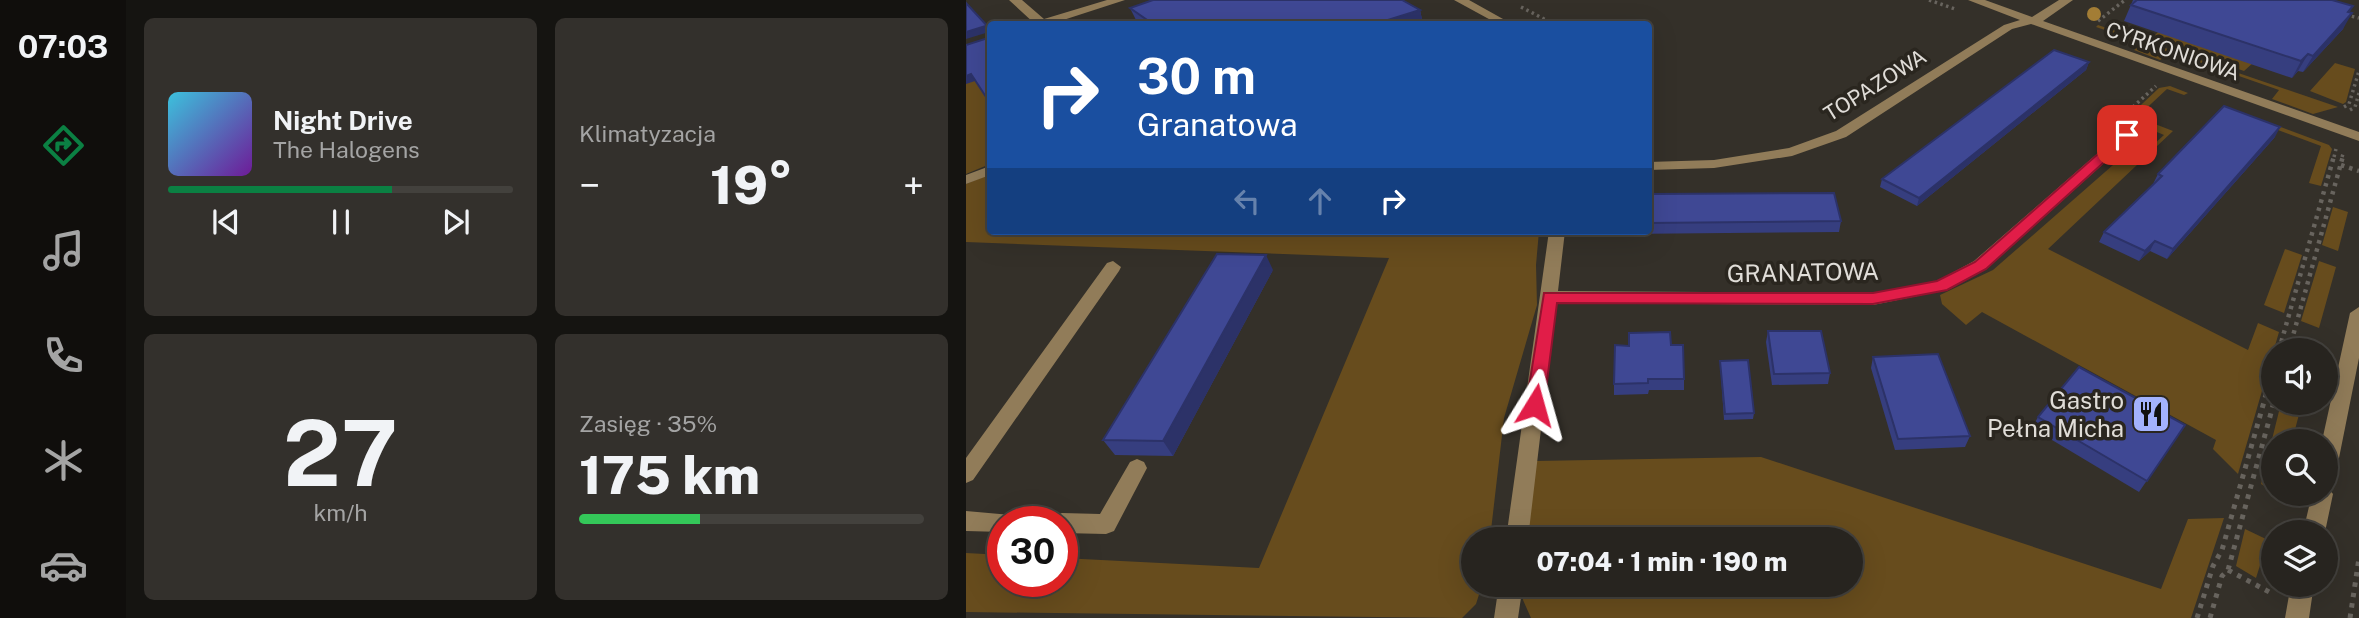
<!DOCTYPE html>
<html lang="pl">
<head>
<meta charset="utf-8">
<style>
  body { margin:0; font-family:"Public Sans",sans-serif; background:#33302c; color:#f1f3f6; height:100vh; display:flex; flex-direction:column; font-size:26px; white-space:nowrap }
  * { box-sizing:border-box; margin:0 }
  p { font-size:23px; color:#a4a4a4 }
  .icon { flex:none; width:38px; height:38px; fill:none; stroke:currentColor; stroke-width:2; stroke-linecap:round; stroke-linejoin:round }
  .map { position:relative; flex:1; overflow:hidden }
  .sheet { display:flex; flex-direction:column; gap:18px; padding:18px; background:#151411; width:840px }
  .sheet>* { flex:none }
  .hud { position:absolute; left:21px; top:21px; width:665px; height:214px; border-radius:7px; box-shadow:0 7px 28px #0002,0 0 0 2px #43413d; background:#1a4fa0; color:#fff; overflow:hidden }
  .buttons { position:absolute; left:1295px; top:338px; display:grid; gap:14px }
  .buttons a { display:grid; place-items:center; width:77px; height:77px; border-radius:50%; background:#27241f; box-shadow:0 7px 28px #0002,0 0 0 2px #43413d; font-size:35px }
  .speed { position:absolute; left:21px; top:506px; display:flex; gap:14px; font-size:35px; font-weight:700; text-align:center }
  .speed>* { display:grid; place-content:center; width:91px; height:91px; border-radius:50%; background:#27241f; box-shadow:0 7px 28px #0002,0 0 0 2px #43413d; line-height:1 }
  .speed .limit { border:10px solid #d22; background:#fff; color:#111 }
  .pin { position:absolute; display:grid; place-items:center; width:60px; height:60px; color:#fff; margin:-30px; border-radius:14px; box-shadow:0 4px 10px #0006 }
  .me { position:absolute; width:77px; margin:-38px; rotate:8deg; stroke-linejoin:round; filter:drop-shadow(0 0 5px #0008) }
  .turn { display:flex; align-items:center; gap:24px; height:147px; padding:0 35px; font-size:32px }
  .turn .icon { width:91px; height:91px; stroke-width:2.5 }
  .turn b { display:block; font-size:49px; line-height:60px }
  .lanes { display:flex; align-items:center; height:66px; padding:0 35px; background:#0003; justify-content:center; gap:35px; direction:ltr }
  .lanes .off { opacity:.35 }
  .big { font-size:52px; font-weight:800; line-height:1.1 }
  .sheet .tile { flex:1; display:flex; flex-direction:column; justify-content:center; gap:10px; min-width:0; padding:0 24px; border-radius:10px; background:#33302c }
  .sheet .dial { align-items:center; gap:0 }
  .dial b { font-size:91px; line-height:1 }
  .song { display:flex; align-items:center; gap:21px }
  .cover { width:84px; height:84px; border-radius:10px; background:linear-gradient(135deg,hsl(190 70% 55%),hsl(280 70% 35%)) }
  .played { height:7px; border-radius:4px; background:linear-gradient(90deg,#0b8043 65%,#43413d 65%) }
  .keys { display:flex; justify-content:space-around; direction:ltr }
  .heat { display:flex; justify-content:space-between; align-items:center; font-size:38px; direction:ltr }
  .charge { height:10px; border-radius:5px; background:linear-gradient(90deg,#34c759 35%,#43413d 0) }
  .sheet .tiles { flex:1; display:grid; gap:18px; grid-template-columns:repeat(2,1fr) }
  .trip { position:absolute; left:495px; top:527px; width:402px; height:70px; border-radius:35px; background:#27241f; box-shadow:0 7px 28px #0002,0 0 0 2px #43413d; font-weight:800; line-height:70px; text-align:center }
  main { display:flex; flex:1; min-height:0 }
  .menu { display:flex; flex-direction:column; width:126px; justify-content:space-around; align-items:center; background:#100e0c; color:#a4a4a4 }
  .menu .icon { width:49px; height:49px }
  .menu .current { color:#0b8043 }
  .menu b { font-size:32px; color:#f1f3f6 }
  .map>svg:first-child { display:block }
</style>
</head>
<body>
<main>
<nav class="menu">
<b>07:03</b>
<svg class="icon current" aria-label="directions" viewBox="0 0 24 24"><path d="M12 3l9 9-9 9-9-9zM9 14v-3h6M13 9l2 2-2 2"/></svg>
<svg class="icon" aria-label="music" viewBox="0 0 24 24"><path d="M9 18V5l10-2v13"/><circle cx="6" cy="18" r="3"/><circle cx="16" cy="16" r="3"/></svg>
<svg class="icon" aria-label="phone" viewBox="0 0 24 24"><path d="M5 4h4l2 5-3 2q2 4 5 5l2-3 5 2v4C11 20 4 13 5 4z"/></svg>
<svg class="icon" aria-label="climate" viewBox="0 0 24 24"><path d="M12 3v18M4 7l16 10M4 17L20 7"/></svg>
<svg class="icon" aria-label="car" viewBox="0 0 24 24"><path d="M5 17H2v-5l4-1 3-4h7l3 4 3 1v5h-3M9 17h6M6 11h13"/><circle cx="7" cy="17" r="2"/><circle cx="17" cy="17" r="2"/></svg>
</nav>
<section class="sheet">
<div class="tiles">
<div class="tile">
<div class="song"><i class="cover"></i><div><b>Night Drive</b><p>The Halogens</p></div></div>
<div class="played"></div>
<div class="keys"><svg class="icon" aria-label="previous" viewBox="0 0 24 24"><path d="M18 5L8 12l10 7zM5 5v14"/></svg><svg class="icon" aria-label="pause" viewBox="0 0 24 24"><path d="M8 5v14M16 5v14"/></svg><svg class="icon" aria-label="next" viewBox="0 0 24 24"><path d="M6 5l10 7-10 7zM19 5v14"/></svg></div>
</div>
<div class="tile"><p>Klimatyzacja</p>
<div class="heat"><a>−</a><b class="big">19°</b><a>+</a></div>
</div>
<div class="tile dial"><b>27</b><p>km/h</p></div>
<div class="tile"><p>Zasięg · 35%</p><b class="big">175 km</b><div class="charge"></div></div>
</div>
</section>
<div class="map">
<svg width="1393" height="618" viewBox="0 0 1393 618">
  <rect width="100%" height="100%" fill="#343029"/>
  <path fill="#674c1d" d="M 1132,25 L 1372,107 L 1347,114 L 1306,99 L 1313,90 L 1204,52 L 1194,60 L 1168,50 L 1177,43 L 1130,27 Z
    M 1194,30 L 1288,62 L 1278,71 L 1185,39 Z
    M 24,43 L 24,164 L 0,174 L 0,51 Z
    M 1369,63 L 1389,69 L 1380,102 L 1377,104 L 1344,91 Z
    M 1204,86 L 1222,93 L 1218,95 L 1201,89 L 1171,117 L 1207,131 L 1082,249 L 1282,350 L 1292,323 L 1313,332 L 1272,474 L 1247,449 L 1250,440 L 1016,312 L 1000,325 L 976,304 L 974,295 L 1027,270 L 1155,158 L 1177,154 L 1198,135 L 1160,119 L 1193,88 Z
    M 1291,118 L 1363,145 L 1366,149 L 1355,186 L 1343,183 L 1355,146 L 1288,121 Z
    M 24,174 L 24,231 L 573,231 L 570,265 L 571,305 L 538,418 L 524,539 L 508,539 L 508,584 L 516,585 L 510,604 L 496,618 L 0,612 L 0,553 L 37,555 L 37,581 L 96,581 L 96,558 L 293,568 L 423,258 L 0,242 L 0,184 Z
    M 1367,207 L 1382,212 L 1372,251 L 1356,245 Z
    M 1319,249 L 1336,255 L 1318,313 L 1298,305 Z
    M 1353,261 L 1370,267 L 1353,328 L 1335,321 Z
    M 1315,403 L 1336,403 L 1326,441 L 1307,441 L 1307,491 L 1295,484 Z
    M 795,457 L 1195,589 L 1222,519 L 1258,518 L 1225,618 L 565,618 L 557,600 L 558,584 L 886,584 L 886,539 L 560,539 L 569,461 Z
    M 1279,529 L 1302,540 L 1290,578 L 1270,566 Z"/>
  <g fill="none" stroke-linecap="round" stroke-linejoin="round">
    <path stroke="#68645e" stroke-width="3.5" stroke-dasharray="2.5 3.5" stroke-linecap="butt" d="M 963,0 L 989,9
      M 555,7 L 582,21 L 574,24
      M 1380,15 L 1393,18
      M 1132,21 L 1159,0
      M 1378,107 L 1383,104 L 1393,71
      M 1384,110 L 1389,107 L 1393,93
      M 1158,115 L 1190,86
      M 1368,157 L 1370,149
      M 1376,157 L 1377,154"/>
    <path stroke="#68645e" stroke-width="4.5" stroke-dasharray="3.5 5" stroke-linecap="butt" d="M 1375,165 L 1393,171
      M 1313,350 L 1368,156
      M 1323,350 L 1377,156"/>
    <path stroke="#68645e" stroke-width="5" stroke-dasharray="4.5 6" stroke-linecap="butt" d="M 1262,570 L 1307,594
      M 1231,618 L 1247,566 L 1256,550 L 1307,370
      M 1244,618 L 1256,576 L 1262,570 L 1308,402
      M 1384,618 L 1393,558"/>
    <path fill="#917c59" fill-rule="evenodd" d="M 43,0 L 56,0 L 78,19 L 141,0 L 159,0 L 85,24 L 69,24 Z
      M 488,0 L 503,0 L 546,24 L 532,24 Z
      M 1002,0 L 1019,0 L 1066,17 L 1093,0 L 1107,0 L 1077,21 L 1393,132 L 1393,141 L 1065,24 L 1046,29 L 880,137 L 826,156 L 748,168 L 682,170 L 682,162 L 748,160 L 823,148 L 870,131 L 1038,25 L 1054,20 Z
      M 1161,131 L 1168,135 L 1166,138 L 1020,269 L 981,290 L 907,305 L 590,303 L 562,539 L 540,539 L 583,231 L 599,231 L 592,291 L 907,293 L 971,281 L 1008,261 L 1156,132 Z
      M 24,166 L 24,175 L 0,184 L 0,175 Z
      M 147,261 L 155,267 L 153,271 L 7,480 L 0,483 L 0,458 L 141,263 Z
      M 1393,307 L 1393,358 L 1370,473 L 1367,479 L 1360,482 L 1360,441 L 1356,441 L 1384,313 Z
      M 171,459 L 178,462 L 181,468 L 148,531 L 140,534 L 96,533 L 96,522 L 86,522 L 88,516 L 96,513 L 134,514 L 164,462 Z
      M 1360,486 L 1367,494 L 1359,532 L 1337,532 L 1346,494 L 1360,494 Z
      M 0,511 L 45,515 L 48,522 L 37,522 L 37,532 L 0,531 Z
      M 533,584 L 557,584 L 552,618 L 528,618 Z
      M 1325,584 L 1348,584 L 1343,618 L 1319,618 Z"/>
  </g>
  <circle fill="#a37d35" cx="1128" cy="14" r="7"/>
  <path fill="#363e7f" d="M 1167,0 L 1366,0 L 1383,12 L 1377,29 L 1337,72 L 1332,71 L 1326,78 L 1158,21 Z
    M 164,8 L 454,10 L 457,24 L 172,24 Z
    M 1123,62 L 1120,70 L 951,206 L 914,187 L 916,179 Z
    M 1309,137 L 1201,259 L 1184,251 L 1173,261 L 1133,242 L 1138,232 L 1187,184 L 1192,174 Z
    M 682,194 L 875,221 L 873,232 L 657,234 L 657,231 L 682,231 Z
    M 307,270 L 207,456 L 149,455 L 137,440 Z
    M 802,331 L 864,373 L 862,384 L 806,385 L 800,342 Z
    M 705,345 L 718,379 L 718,390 L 683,390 L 682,394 L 648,395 L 648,384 Z
    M 907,357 L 1004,436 L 999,447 L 929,450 L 905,368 Z
    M 754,361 L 788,413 L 787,419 L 758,420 Z
    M 1072,417 L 1219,425 L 1173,492 L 1066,428 Z"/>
  <path fill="#2c3268" d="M 454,10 L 457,24 L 409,24 Z
    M 1386,13 L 1377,29 L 1337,72 L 1347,56 Z
    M 20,26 L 23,32 L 0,39 L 0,32 Z
    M 1342,54 L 1332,71 L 1326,78 L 1335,61 Z
    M 1123,62 L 1120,70 L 951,206 L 953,198 Z
    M 5,74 L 9,81 L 0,84 L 0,76 Z
    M 1314,127 L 1309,137 L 1201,259 L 1207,249 Z
    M 1189,241 L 1184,251 L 1173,261 L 1179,251 Z
    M 300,255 L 307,270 L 207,456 L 197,441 Z"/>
  <path fill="#3f4894" stroke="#2c3268" stroke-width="2" d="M 187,0 L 436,0 L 454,10 L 409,24 L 187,24 L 164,8 Z
    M 1171,0 L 1366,0 L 1387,6 L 1382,12 L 1386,13 L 1347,56 L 1342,54 L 1335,61 L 1165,5 Z
    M 0,3 L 24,29 L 24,103 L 5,74 L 0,76 L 0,45 L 22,38 L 23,29 L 20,26 L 0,32 Z
    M 1088,50 L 1123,62 L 953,198 L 916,179 Z
    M 1258,106 L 1314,127 L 1207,249 L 1189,241 L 1179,251 L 1138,232 L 1196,176 L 1192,174 Z
    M 868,193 L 875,221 L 682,223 L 682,194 Z
    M 251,254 L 300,255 L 197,441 L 137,440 Z
    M 802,331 L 855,331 L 864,373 L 808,374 Z
    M 704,332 L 705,345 L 717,345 L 718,379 L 682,379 L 682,383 L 648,384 L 649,345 L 663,346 L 663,333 Z
    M 972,354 L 1004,436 L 932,439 L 907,357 Z
    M 782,360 L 788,413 L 759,414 L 754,361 Z
    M 1113,367 L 1219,425 L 1181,481 L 1072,417 Z"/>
  <path fill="#e11d48" stroke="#92132f" stroke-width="2" d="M 1157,132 L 1168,135 L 1020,269 L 981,290 L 907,304 L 591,303 L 578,405 L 569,412 L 560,405 L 578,293 L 907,293 L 971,281 L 1009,262 Z"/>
  <defs>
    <symbol id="restaurant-square" viewBox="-11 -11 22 22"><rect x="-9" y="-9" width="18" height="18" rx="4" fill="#a3b2fd" stroke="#2a261f"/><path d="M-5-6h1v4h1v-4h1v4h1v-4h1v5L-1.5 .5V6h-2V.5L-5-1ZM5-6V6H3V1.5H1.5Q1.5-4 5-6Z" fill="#111"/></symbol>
  </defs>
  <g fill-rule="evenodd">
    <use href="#restaurant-square" x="1163" y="392" width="44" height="44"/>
  </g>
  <g text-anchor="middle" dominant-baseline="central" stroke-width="7" stroke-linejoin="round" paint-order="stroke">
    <g font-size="21" fill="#e0ddd8" stroke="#2a261f">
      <text transform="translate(1207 51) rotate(19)">CYRKONIOWA</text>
      <text transform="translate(909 85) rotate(-32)">TOPAZOWA</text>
    </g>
    <g font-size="24" fill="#e0ddd8" stroke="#2a261f">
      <text transform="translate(837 272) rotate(-1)">GRANATOWA</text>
    </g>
    <g font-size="24" fill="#e0ddd8" stroke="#2a261f" text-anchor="end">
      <text x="1158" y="400">Gastro<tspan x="1158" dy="28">Pełna Micha</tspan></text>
    </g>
  </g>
</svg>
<div class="buttons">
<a><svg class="icon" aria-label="sound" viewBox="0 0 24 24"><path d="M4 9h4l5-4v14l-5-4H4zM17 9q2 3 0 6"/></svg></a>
<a><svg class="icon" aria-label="search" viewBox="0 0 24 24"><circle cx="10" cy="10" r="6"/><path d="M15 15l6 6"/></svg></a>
<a><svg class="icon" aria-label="layers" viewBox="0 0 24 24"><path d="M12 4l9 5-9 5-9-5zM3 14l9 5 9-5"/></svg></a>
</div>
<div class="speed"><div class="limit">30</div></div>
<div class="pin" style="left:1161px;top:135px;background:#d93025"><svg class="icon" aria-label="arrive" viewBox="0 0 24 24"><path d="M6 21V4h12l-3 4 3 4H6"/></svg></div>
<svg class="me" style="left:569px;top:405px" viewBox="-20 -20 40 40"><path d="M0-17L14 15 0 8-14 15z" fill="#e11d48" stroke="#fff" stroke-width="4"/></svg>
<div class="trip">07:04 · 1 min · 190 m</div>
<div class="hud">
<div class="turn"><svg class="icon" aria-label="right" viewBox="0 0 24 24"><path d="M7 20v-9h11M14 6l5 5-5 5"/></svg><div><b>30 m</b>Granatowa</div></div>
<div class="lanes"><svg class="icon off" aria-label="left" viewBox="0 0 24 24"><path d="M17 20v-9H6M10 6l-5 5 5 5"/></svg><svg class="icon off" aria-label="ahead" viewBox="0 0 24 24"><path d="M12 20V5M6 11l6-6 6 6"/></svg><svg class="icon" aria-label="right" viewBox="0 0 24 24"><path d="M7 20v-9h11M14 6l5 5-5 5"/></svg></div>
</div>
</div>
</main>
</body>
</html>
